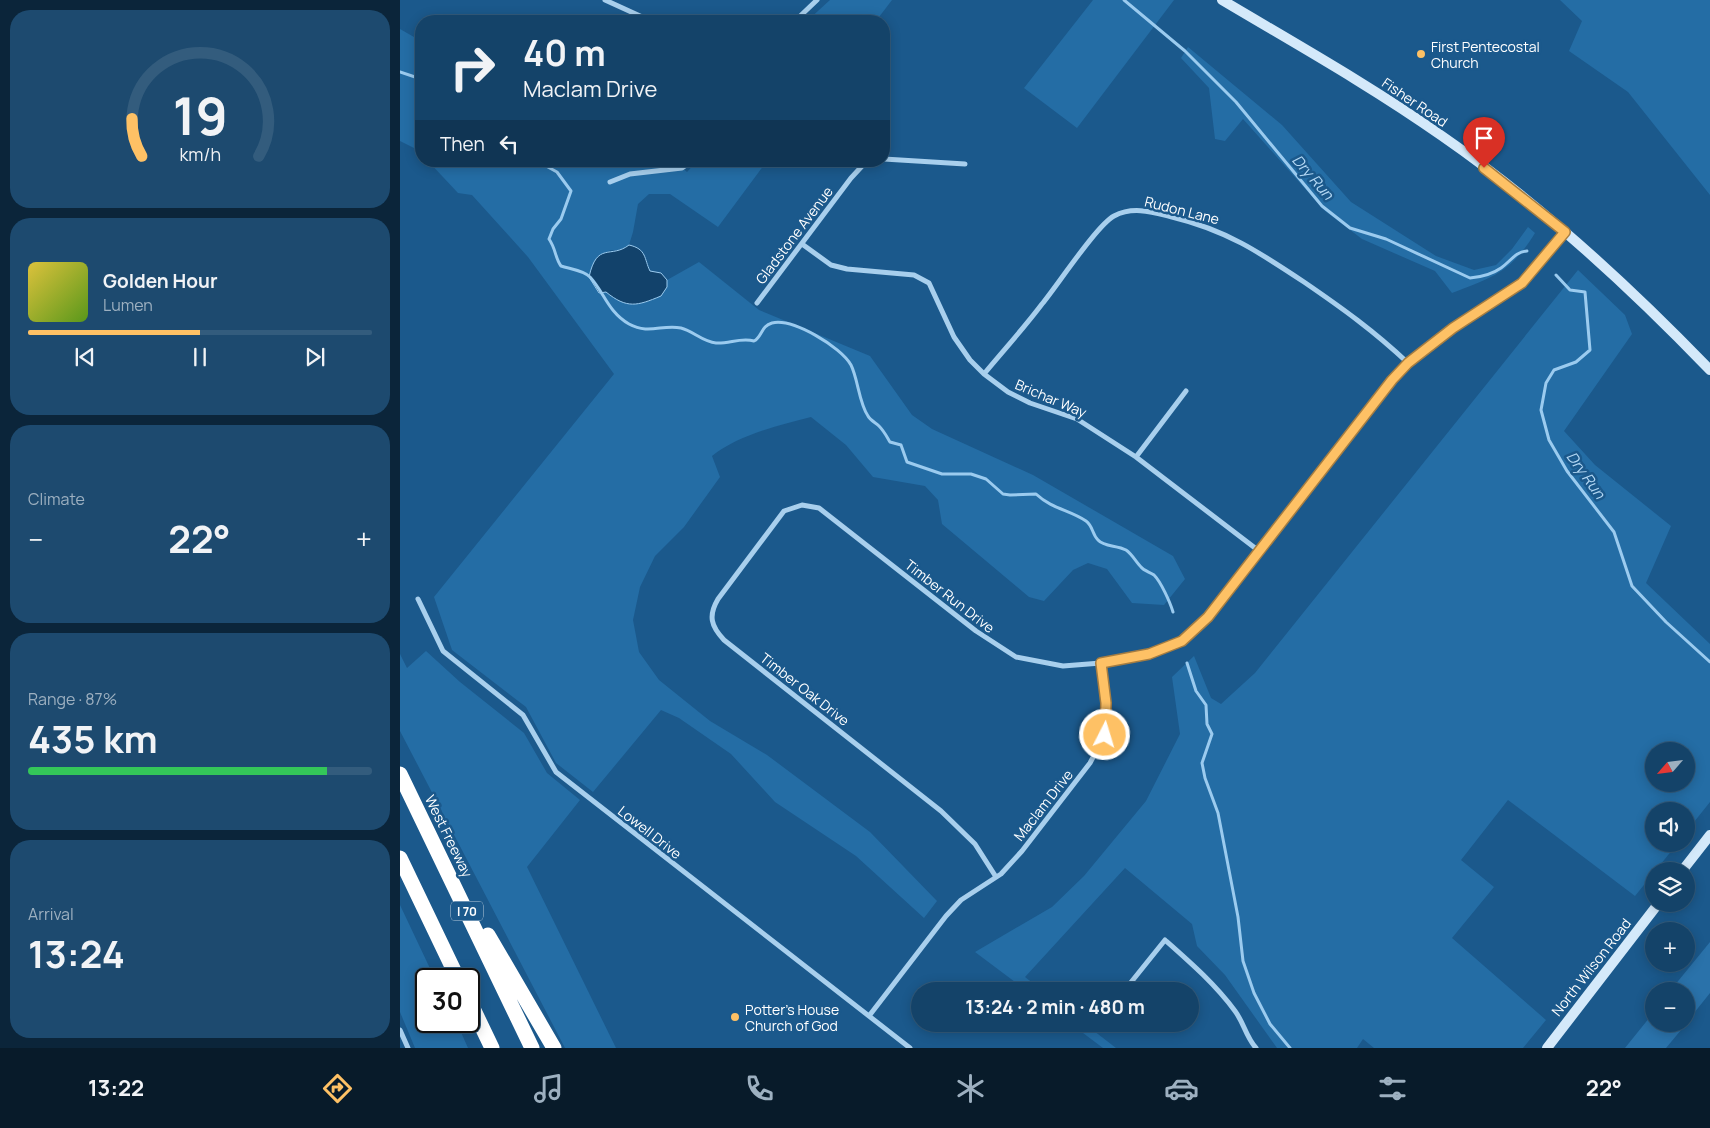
<!DOCTYPE html>
<html lang="en">
<head>
<meta charset="utf-8">
<style>
  body { margin:0; font-family:Manrope,sans-serif; background:#1d4a6f; color:#f1f3f6; height:100vh; display:flex; flex-direction:column; font-size:19px; white-space:nowrap }
  * { box-sizing:border-box; margin:0 }
  p { font-size:16px; color:#9db0c0 }
  .icon { flex:none; width:28px; height:28px; fill:none; stroke:currentColor; stroke-width:2; stroke-linecap:round; stroke-linejoin:round }
  .map { position:relative; flex:1; overflow:hidden }
  .drawer { display:flex; flex-direction:column; gap:10px; padding:10px; background:#0b253a; width:400px }
  .drawer>* { flex:none }
  .banner { position:absolute; left:15px; top:15px; width:475px; height:152px; border-radius:20px; box-shadow:0 2px 12px #0003,0 0 0 1px #335c7d; background:#144369; color:#f1f3f6; overflow:hidden }
  .needle { width:32px; rotate:242deg }
  .fabs { position:absolute; left:1245px; top:742px; display:grid; gap:10px }
  .fabs a { display:grid; place-items:center; width:50px; height:50px; border-radius:50%; background:#144369; box-shadow:0 2px 12px #0003,0 0 0 1px #335c7d; font-size:25px }
  .speed { position:absolute; left:15px; top:968px; display:flex; gap:10px; font-size:25px; font-weight:700; text-align:center }
  .speed>* { display:grid; place-content:center; width:65px; height:65px; border-radius:50%; background:#144369; box-shadow:0 2px 12px #0003,0 0 0 1px #335c7d; line-height:1 }
  .speed .limit { border:2px solid #111; border-radius:8px; background:#fff; color:#111 }
  .pin { position:absolute; display:grid; place-items:center; width:42px; height:42px; color:#fff; margin:-51px -21px; border-radius:50% 50% 50% 0; rotate:-45deg; box-shadow:0 0 5px #0007 }
  .pin .icon { rotate:45deg }
  .me { position:absolute; width:55px; margin:-28px; rotate:5deg; stroke-linejoin:round; filter:drop-shadow(0 0 4px #0008) }
  .turn { display:flex; align-items:center; gap:18px; height:105px; padding:0 25px; font-size:22px }
  .turn .icon { width:65px; height:65px; stroke-width:2.5 }
  .turn b { display:block; font-size:35px; line-height:42px }
  .then { display:flex; align-items:center; height:48px; padding:0 25px; background:#0003; gap:10px; font-size:19px }
  .big { font-size:38px; font-weight:700; line-height:1.1 }
  .drawer .tile { flex:1; display:flex; flex-direction:column; justify-content:center; gap:8px; min-width:0; padding:0 18px; border-radius:20px; background:#1d4a6f }
  .drawer .dial { align-items:center; gap:0 }
  .dial svg { height:130px; overflow:visible; fill:none; stroke:#335c7d; stroke-width:7; stroke-linecap:round; text-anchor:middle }
  .dial text { fill:#f1f3f6; stroke:none }
  .song { display:flex; align-items:center; gap:15px }
  .cover { width:60px; height:60px; border-radius:8px; background:linear-gradient(135deg,hsl(50 70% 55%),hsl(90 70% 35%)) }
  .played { height:5px; border-radius:2px; background:linear-gradient(90deg,#fec165 50%,#335c7d 50%) }
  .keys { display:flex; justify-content:space-around; direction:ltr }
  .heat { display:flex; justify-content:space-between; align-items:center; font-size:28px; direction:ltr }
  .charge { height:8px; border-radius:4px; background:linear-gradient(90deg,#34c759 87%,#335c7d 0) }
  .trip { position:absolute; left:511px; top:982px; width:288px; height:50px; border-radius:25px; background:#144369; box-shadow:0 2px 12px #0003,0 0 0 1px #335c7d; font-weight:700; line-height:50px; text-align:center }
  .tabs { display:flex; height:80px; justify-content:space-around; align-items:center; background:#081b2a; color:#9db0c0 }
  .tabs .icon { width:35px; height:35px }
  .tabs .on { color:#fec165 }
  .tabs b { font-size:22px; color:#f1f3f6 }
  main { display:flex; flex:1; min-height:0 }
  .map>svg:first-child { display:block }
</style>
</head>
<body>
<main>
<section class="drawer">
<div class="tile dial"><svg viewBox="0 0 100 80">
<path d="M14 69A42 42 0 1 1 86 69"/>
<path d="M14 69A42 42 0 0 1 8 46" stroke="#fec165"/>
<text x="50" y="56" font-size="32" font-weight="700">19</text>
<text x="50" y="72" font-size="11">km/h</text>
</svg></div>
<div class="tile">
<div class="song"><i class="cover"></i><div><b>Golden Hour</b><p>Lumen</p></div></div>
<div class="played"></div>
<div class="keys"><svg class="icon" aria-label="previous" viewBox="0 0 24 24"><path d="M18 5L8 12l10 7zM5 5v14"/></svg><svg class="icon" aria-label="pause" viewBox="0 0 24 24"><path d="M8 5v14M16 5v14"/></svg><svg class="icon" aria-label="next" viewBox="0 0 24 24"><path d="M6 5l10 7-10 7zM19 5v14"/></svg></div>
</div>
<div class="tile"><p>Climate</p>
<div class="heat"><a>−</a><b class="big">22°</b><a>+</a></div>
</div>
<div class="tile"><p>Range · 87%</p><b class="big">435 km</b><div class="charge"></div></div>
<div class="tile"><p>Arrival</p><b class="big">13:24</b></div>
</section>
<div class="map">
<svg width="1310" height="1048" viewBox="0 0 1310 1048">
  <rect width="100%" height="100%" fill="#1b598c"/>
  <path fill="#246da5" fill-rule="evenodd" d="M 430,0 L 492,0 L 476,21 L 407,21 Z
    M 693,0 L 774,0 L 677,128 L 624,88 Z
    M 1160,0 L 1310,0 L 1310,195 L 1228,92 L 1169,51 L 1182,21 Z
    M 0,29 L 21,41 L 21,154 L 16,149 L 0,141 Z
    M 788,47 L 882,125 L 951,202 L 1036,256 L 1074,270 L 1096,265 L 1112,249 L 1128,227 L 1135,233 C 1111,272 1094,277 1052,293 L 1035,271 L 962,239 L 925,211 L 843,119 L 825,141 L 815,139 L 809,88 L 781,58 Z
    M 28,161 L 275,161 L 287,172 L 297,161 L 367,161 L 318,227 L 270,194 L 249,194 L 238,204 L 233,232 L 229,245 L 223,250 L 211,250 L 198,256 C 201,266 201,286 208,293 C 224,311 265,305 267,280 L 299,262 L 359,310 L 470,356 L 512,415 L 532,429 L 633,475 L 773,556 L 785,579 L 764,605 L 732,603 L 707,569 L 688,563 L 673,570 L 644,601 L 629,597 L 542,524 L 538,500 L 525,486 L 473,477 L 446,445 L 411,417 C 379,425 338,435 312,456 L 320,477 L 284,527 L 255,556 L 240,587 L 233,620 L 239,652 L 259,680 L 310,721 L 367,755 L 470,832 L 537,901 L 524,918 L 456,856 L 375,802 L 331,754 L 279,718 L 261,710 L 193,792 L 156,763 L 126,707 L 52,650 L 34,597 L 214,374 L 128,257 L 72,195 L 58,193 Z
    M 1178,270 L 1225,315 L 1232,334 L 1164,431 L 1195,465 L 1271,526 L 1246,583 L 1310,644 L 1310,802 L 1286,832 L 1286,811 L 1254,811 L 1254,844 L 1277,844 L 1235,896 L 1108,800 L 1061,860 L 1094,887 L 1052,938 L 1146,1020 L 1123,1048 L 974,1048 L 963,1039 L 957,1048 L 877,1048 L 825,975 L 797,946 L 792,924 L 725,868 L 625,977 L 643,991 L 627,991 L 575,952 L 652,907 L 684,876 L 746,801 L 780,734 L 772,677 L 794,656 L 811,698 L 821,704 L 855,673 ZM 1254,751 L 1286,751 L 1286,784 L 1254,784 Z
    M 26,651 L 60,682 L 124,733 L 147,773 L 180,800 L 127,867 L 216,1048 L 165,1048 L 0,731 L 0,654 L 7,668 Z
    M 0,905 L 35,979 L 26,979 L 26,1021 L 56,1021 L 68,1048 L 15,1048 L 0,1012 Z
    M 671,1024 L 685,1024 L 716,1048 L 703,1048 Z"/>
  <path fill="#12426b" stroke="#9bcbef" d="M 229,245 C 247,249 244,259 250,271 L 261,273 L 267,280 L 267,287 L 261,296 C 237,306 227,309 206,292 L 199,293 L 189,277 C 197,241 211,259 229,245 Z"/>
  <g fill="none" stroke-linecap="round" stroke-linejoin="round">
    <path stroke="#9bcbef" stroke-width="3" d="M 724,0 L 785,51 L 836,102 L 922,206 L 950,228 L 986,239 L 1070,278 C 1082,277 1091,275 1101,268 C 1111,261 1115,252 1127,251
      M 0,72 L 21,79
      M 137,161 L 157,172 L 171,191 L 161,219 L 153,229 L 149,239 C 156,249 155,258 161,266 C 170,269 183,270 190,277 C 204,292 208,312 229,324 C 249,335 262,324 281,328 C 293,331 303,342 316,343 C 329,344 341,337 354,341 C 362,337 361,326 372,323 C 393,318 441,347 451,365 C 458,379 459,403 468,416 C 470,420 476,423 479,426 C 484,431 487,437 490,442 L 501,445 L 507,462 L 542,474 L 571,474 L 586,479 L 603,494 L 610,495 L 636,494 C 652,509 670,510 686,521 C 693,526 692,534 698,540 C 704,547 717,545 726,550 C 732,554 736,562 741,567 C 744,571 750,572 754,575 C 761,582 770,602 773,612
      M 1156,275 L 1170,290 L 1185,292 L 1190,350 L 1176,362 L 1154,370 L 1146,383 L 1141,410 L 1149,440 L 1167,471 L 1214,532 L 1232,586 L 1266,622 L 1310,662
      M 787,663 L 796,691 L 806,705 L 807,724 L 812,734 L 802,763 L 805,778 L 818,813 L 838,917 L 843,961 L 854,993 L 870,1024 L 890,1048"/>
  </g>
  <path fill="#2a72aa" d="M 1310,942 L 1310,993 L 1286,1023 L 1286,991 L 1270,991 Z
    M 1254,1012 L 1254,1024 L 1286,1024 L 1266,1048 L 1225,1048 Z"/>
  <g fill="none" stroke-linecap="round" stroke-linejoin="round">
    <path stroke="#a8cfed" stroke-width="5" d="M 205,0 L 251,21
      M 395,21 L 417,0
      M 484,159 L 565,164
      M 210,182 L 230,174 L 282,168 L 292,161
      M 402,244 L 431,265 L 447,269 L 514,275 L 529,283 L 554,337 L 570,360 L 584,374 L 608,392 L 630,403 L 677,419 L 736,457 L 859,551
      M 357,303 L 451,178 L 464,164 L 471,161
      M 584,374 C 603,351 624,328 642,304 C 657,286 697,225 714,216 C 733,206 752,212 772,217 C 826,230 859,252 904,282 C 942,308 974,331 1008,363
      M 736,457 L 786,391
      M 18,599 L 43,651 L 123,715 L 156,772 L 510,1048
      M 596,877 L 575,844 L 541,811 L 324,640 C 311,626 308,616 318,599 L 384,511 L 402,505 L 419,508 L 576,631 L 616,657 L 663,666 L 701,663 L 749,654 L 782,641 L 808,617 L 992,380 L 1008,363 L 1053,328 L 1122,283 L 1165,232
      M 724,991 L 765,940 C 791,963 815,984 835,1011 C 844,1023 846,1037 856,1048
      M 469,1016 L 546,916 L 561,900 L 601,874 L 622,851 L 690,763 L 705,735 L 707,719 L 701,663
      M 0,1030 L 8,1048"/>
    <path stroke="#d4e9fa" stroke-width="10" d="M 822,0 C 896,44 971,86 1042,136 C 1139,203 1227,284 1310,370
      M 1282,871 L 1310,835
      M 1147,1048 L 1258,904"/>
    <path stroke="#fff" stroke-width="15" d="M 0,774 L 132,1048
      M 0,858 L 58,979
      M 88,935 L 154,1048
      M 69,1000 L 92,1048"/>
  </g>
  <g fill="none" stroke-linecap="round" stroke-linejoin="round">
    <defs>
      <path id="route" d="M 705,735 L 706,703 L 701,663 L 749,654 L 782,641 L 808,617 L 992,380 L 1008,363 L 1053,328 L 1122,283 L 1165,232 L 1084,168"/>
    </defs>
    <use href="#route" stroke="#a57d42" stroke-width="12"/>
    <use href="#route" stroke="#fec165" stroke-width="9"/>
  </g>
  <g fill="#fec165" stroke="#1b598c" stroke-width="2">
    <circle cx="1021" cy="54" r="5"/>
    <circle cx="335" cy="1017" r="5"/>
  </g>
  <g text-anchor="middle" dominant-baseline="central" stroke-width="5" stroke-linejoin="round" paint-order="stroke">
    <rect fill="#1b598c" stroke="#bbcddc" stroke-width="1" x="51" y="901.5" width="32" height="19" rx="4"/>
    <g font-size="12" font-weight="bold" fill="#fff">
      <text x="67" y="911">I 70</text>
    </g>
    <g font-size="14" fill="#fff" stroke="#1b598c" text-anchor="start">
      <text x="1031" y="46">First Pentecostal<tspan x="1031" dy="16">Church</tspan></text>
      <text x="345" y="1009">Potter's House<tspan x="345" dy="16">Church of God</tspan></text>
    </g>
    <g font-size="14" fill="#fff" stroke="#1b598c">
      <text transform="translate(1015 102) rotate(34)">Fisher Road</text>
      <text transform="translate(782 210) rotate(14)">Rudon Lane</text>
      <text transform="translate(394 235) rotate(-53)">Gladstone Avenue</text>
      <text transform="translate(651 398) rotate(23)">Brichar Way</text>
      <text transform="translate(550 596) rotate(38)">Timber Run Drive</text>
      <text transform="translate(405 689) rotate(38)">Timber Oak Drive</text>
      <text transform="translate(643 805) rotate(-52)">Maclam Drive</text>
      <text transform="translate(250 832) rotate(38)">Lowell Drive</text>
      <text transform="translate(49 836) rotate(64)">West Freeway</text>
      <text transform="translate(1191 967) rotate(-52)">North Wilson Road</text>
    </g>
    <g font-size="15" font-style="italic" fill="#b4d8f4" stroke="#1b598c">
      <text transform="translate(913 177) rotate(49)">Dry Run</text>
      <text transform="translate(1186 475) rotate(54)">Dry Run</text>
    </g>
  </g>
</svg>
<div class="fabs">
<a><svg class="needle" viewBox="-14 -14 28 28"><path d="M0-13l5 13h-10z" fill="#e53935"/><path d="M0 13l5-13h-10z" fill="#9db0c0"/></svg></a>
<a><svg class="icon" aria-label="sound" viewBox="0 0 24 24"><path d="M4 9h4l5-4v14l-5-4H4zM17 9q2 3 0 6"/></svg></a>
<a><svg class="icon" aria-label="layers" viewBox="0 0 24 24"><path d="M12 4l9 5-9 5-9-5zM3 14l9 5 9-5"/></svg></a>
<a>+</a>
<a>−</a>
</div>
<div class="speed"><div class="limit">30</div></div>
<div class="pin" style="left:1084px;top:168px;background:#d93025"><svg class="icon" aria-label="arrive" viewBox="0 0 24 24"><path d="M6 21V4h12l-3 4 3 4H6"/></svg></div>
<svg class="me" style="left:705px;top:735px" viewBox="-20 -20 40 40"><circle r="17" fill="#fec165" stroke="#fff" stroke-width="3"/><path d="M0-11L8 9 0 5-8 9z" fill="#fff"/></svg>
<div class="trip">13:24 · 2 min · 480 m</div>
<div class="banner">
<div class="turn"><svg class="icon" aria-label="right" viewBox="0 0 24 24"><path d="M7 20v-9h11M14 6l5 5-5 5"/></svg><div><b>40 m</b>Maclam Drive</div></div>
<div class="then">Then<svg class="icon" aria-label="left" viewBox="0 0 24 24"><path d="M17 20v-9H6M10 6l-5 5 5 5"/></svg></div>
</div>
</div>
</main>
<nav class="tabs">
<b>13:22</b>
<svg class="icon on" aria-label="directions" viewBox="0 0 24 24"><path d="M12 3l9 9-9 9-9-9zM9 14v-3h6M13 9l2 2-2 2"/></svg>
<svg class="icon" aria-label="music" viewBox="0 0 24 24"><path d="M9 18V5l10-2v13"/><circle cx="6" cy="18" r="3"/><circle cx="16" cy="16" r="3"/></svg>
<svg class="icon" aria-label="phone" viewBox="0 0 24 24"><path d="M5 4h4l2 5-3 2q2 4 5 5l2-3 5 2v4C11 20 4 13 5 4z"/></svg>
<svg class="icon" aria-label="climate" viewBox="0 0 24 24"><path d="M12 3v18M4 7l16 10M4 17L20 7"/></svg>
<svg class="icon" aria-label="car" viewBox="0 0 24 24"><path d="M5 17H2v-5l4-1 3-4h7l3 4 3 1v5h-3M9 17h6M6 11h13"/><circle cx="7" cy="17" r="2"/><circle cx="17" cy="17" r="2"/></svg>
<svg class="icon" aria-label="filters" viewBox="0 0 24 24"><path d="M4 7h16M4 17h16"/><circle cx="9" cy="7" r="2"/><circle cx="15" cy="17" r="2"/></svg>
<b>22°</b>
</nav>
</body>
</html>
